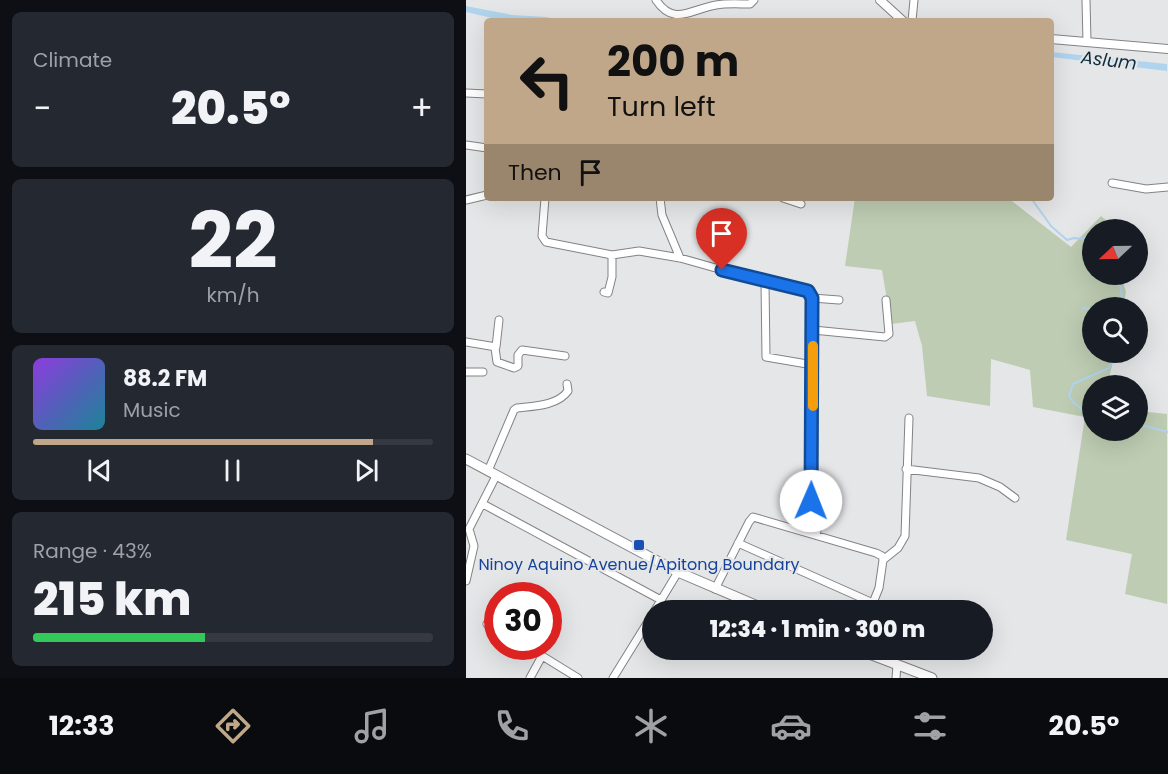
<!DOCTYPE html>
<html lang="en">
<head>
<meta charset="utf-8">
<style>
  body { margin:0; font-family:Poppins,sans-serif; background:#242831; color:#f1f3f6; height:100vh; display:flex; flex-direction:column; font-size:22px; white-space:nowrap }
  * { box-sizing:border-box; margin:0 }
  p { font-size:20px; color:#9ea1a6 }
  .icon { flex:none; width:33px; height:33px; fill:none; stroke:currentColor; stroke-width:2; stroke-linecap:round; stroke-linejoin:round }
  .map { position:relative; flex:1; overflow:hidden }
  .drawer { display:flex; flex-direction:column; gap:12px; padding:12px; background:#0d0f14; width:466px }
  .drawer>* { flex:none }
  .hud { position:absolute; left:18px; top:18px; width:570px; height:183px; border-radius:6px; box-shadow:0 6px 24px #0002; background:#c1a789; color:#111; overflow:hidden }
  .needle { width:39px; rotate:248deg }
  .tools { position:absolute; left:616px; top:219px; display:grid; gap:12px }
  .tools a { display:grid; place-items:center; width:66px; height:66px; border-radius:50%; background:#171b24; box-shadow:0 6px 24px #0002; font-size:30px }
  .speed { position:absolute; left:18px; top:582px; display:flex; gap:12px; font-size:30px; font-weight:700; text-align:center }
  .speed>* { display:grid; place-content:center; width:78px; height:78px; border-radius:50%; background:#171b24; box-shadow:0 6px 24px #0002; line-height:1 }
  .speed .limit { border:9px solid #d22; background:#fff; color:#111 }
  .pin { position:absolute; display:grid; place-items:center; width:51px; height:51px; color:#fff; margin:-62px -26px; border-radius:50% 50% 50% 0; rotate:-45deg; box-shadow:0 0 6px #0007 }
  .pin .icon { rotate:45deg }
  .me { position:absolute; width:66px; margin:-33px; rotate:1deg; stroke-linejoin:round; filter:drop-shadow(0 0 4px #0008) }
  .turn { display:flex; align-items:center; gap:21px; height:126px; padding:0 24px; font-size:27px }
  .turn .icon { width:78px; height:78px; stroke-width:2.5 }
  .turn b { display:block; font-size:42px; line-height:51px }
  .then { display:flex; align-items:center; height:57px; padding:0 24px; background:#0003; gap:12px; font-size:22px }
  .big { font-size:45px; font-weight:800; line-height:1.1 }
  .drawer .widget { flex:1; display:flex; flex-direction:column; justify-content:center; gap:9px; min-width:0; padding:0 21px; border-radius:9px; background:#242831 }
  .drawer .dial { align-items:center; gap:0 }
  .dial b { font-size:78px; line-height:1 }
  .song { display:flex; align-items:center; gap:18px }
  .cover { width:72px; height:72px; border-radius:9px; background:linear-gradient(135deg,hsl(270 70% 55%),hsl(190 70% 35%)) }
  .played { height:6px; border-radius:3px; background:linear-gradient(90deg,#c1a789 85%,#363941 85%) }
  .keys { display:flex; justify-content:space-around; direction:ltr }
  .heat { display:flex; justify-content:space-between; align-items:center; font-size:33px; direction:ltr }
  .charge { height:9px; border-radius:4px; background:linear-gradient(90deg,#34c759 43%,#363941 0) }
  .trip { position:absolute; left:176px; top:600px; width:351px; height:60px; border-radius:30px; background:#171b24; box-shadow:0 6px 24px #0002; font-weight:800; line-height:60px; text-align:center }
  .tabs { display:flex; height:96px; justify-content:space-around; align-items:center; background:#090b0e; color:#9ea1a6 }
  .tabs .icon { width:42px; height:42px }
  .tabs .active { color:#c1a789 }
  .tabs b { font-size:27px; color:#f1f3f6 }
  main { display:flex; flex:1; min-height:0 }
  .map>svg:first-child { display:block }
</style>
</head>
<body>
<main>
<section class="drawer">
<div class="widget"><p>Climate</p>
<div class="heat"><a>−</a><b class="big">20.5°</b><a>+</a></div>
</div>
<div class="widget dial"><b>22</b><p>km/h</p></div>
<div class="widget">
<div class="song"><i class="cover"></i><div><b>88.2 FM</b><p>Music</p></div></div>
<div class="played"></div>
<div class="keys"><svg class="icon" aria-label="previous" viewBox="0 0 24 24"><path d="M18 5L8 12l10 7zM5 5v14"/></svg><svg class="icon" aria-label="pause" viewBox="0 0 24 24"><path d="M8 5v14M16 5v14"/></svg><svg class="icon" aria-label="next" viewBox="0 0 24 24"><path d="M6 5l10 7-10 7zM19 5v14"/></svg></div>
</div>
<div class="widget"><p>Range · 43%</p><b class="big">215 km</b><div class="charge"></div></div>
</section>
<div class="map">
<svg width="702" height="678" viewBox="0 0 702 678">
  <rect width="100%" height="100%" fill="#e5e6e8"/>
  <path fill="#bdccb2" d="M 389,198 L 542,198 L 605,247 L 635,216 L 648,227 L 649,229 L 627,230 L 627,274 L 655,275 L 660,292 L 657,307 L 627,308 L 627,352 L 649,353 L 642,382 L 645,385 L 627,386 L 627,430 L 672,430 L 672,411 L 701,414 L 701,604 L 659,594 L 666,554 L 600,540 L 619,417 L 567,407 L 564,370 L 525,359 L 524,406 L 461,396 L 456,346 L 449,321 L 425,324 L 416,270 L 379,266 Z"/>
  <path fill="#b0d4ed" d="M 0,6 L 46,15 L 81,17 L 94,21 L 39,21 L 0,12 Z
    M 585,52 L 701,64 L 701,71 L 585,57 Z"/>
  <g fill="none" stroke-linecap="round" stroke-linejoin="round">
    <path stroke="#b0d4ed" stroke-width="2" d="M 565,198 L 585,226 L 601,240 L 608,238 L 617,239 L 627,233
      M 631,230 L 638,226 L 642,227 L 644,230
      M 617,308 L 627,309
      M 639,308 L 653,304 C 659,293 653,285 649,274
      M 627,418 L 607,402 L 603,396 L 607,384 L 643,368 L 646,362 L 644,352
      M 672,424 L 702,432"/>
    <defs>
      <path id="minor" d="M 190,0 C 208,27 225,9 250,5 C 261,3 273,4 284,4 L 288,0
        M 620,0 L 621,42
        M 446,21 L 448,0
        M 0,93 L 21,94
        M 0,145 L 21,148
        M 646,183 L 680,189 L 702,187
        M 79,198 L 76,236 L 80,242 L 146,255 L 173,251 L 214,258 L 299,282 L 342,291 L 345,294 L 347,330 L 345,501 L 347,506 L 356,510 L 350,535
        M 194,198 L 196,215 L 214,258
        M 317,198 L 335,204
        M 0,200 L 21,195
        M 299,282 L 300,357 L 347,365
        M 138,292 L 142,293 L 146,277 L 146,255
        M 346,298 L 373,300
        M 347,330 L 419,337 L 423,334 L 420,300
        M 0,342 L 30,347 L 33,320
        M 29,348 L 31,362 L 48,368 L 52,366 L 52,355 L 56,350 L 99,356
        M 0,372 L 17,372
        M 440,469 L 513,478 L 534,487 L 549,498
        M 22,471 L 48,410 L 51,408 C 68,406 91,406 102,391 L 101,384
        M 17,504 L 195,600
        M 272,543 L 407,603
        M 0,581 L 8,546 L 3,529 L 30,476
        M 249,589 L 283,522 L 287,517 L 410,553 L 416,556 L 417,560
        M 189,610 L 212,572
        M 404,610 L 413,588 L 417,560 L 432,548 L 439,536 L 443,418
        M 21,624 L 32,630
        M 60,646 L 112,678
        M 64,678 L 76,656
        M 147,678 L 186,615
        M 430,678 L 431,665"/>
      <path id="tertiary" d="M 414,0 L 437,21
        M 585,39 L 702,49"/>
      <path id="secondary" d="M 0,459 L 212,572 L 301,610
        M 393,650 L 466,678"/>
    </defs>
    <use href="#minor" stroke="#838386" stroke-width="9"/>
    <use href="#tertiary" stroke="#838386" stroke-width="10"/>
    <use href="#secondary" stroke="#838386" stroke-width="11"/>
    <use href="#minor" stroke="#fff" stroke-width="7"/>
    <use href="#tertiary" stroke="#fff" stroke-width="8"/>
    <use href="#secondary" stroke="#fff" stroke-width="9"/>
  </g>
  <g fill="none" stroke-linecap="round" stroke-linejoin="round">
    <defs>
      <path id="route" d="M 256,270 L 342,291 L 346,298 L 345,501"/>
    </defs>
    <use href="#route" stroke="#114b97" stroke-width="15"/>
    <use href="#route" stroke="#1a73e8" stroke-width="10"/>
    <path stroke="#f59e0b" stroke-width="10" d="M 347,406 L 347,346"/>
  </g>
  <rect fill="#1a4fb4" stroke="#e5e6e8" stroke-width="2" x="167" y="539" width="12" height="12" rx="3"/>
  <g text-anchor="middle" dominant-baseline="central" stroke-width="4.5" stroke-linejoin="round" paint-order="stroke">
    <g font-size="16" fill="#164399" stroke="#e5e6e8">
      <text x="173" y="564">Ninoy Aquino Avenue/Apitong Boundary</text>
    </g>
    <g font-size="18" font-style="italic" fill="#0d2c3e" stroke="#e5e6e8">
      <text transform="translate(643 60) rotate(7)">Aslum</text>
    </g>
  </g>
</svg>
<div class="tools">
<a><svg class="needle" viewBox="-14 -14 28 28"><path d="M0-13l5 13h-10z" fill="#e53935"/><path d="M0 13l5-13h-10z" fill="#9ea1a6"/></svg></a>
<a><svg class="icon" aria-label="search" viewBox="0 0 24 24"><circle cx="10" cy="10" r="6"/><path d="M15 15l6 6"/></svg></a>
<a><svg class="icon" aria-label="layers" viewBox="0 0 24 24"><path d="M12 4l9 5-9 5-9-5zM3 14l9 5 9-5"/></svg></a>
</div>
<div class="speed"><div class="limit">30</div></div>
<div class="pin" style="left:256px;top:270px;background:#d93025"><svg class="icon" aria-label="arrive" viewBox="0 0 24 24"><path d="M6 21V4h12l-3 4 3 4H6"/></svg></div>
<svg class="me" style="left:345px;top:501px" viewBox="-20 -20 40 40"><circle r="19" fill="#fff"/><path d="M0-13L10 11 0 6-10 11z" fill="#1a73e8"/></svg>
<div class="trip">12:34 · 1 min · 300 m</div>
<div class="hud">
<div class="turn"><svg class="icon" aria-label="left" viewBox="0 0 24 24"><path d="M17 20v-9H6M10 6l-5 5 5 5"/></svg><div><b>200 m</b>Turn left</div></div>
<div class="then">Then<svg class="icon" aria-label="arrive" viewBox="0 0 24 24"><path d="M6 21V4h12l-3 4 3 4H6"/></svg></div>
</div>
</div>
</main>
<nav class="tabs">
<b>12:33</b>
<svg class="icon active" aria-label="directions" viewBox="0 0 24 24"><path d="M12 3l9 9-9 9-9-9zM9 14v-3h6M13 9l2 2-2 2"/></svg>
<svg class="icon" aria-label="music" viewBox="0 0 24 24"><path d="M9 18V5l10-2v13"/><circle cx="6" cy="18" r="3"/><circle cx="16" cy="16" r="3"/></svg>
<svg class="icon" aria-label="phone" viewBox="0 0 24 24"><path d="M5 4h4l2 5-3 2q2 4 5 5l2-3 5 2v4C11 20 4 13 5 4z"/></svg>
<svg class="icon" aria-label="climate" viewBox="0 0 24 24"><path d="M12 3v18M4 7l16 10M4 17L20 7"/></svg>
<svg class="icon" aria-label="car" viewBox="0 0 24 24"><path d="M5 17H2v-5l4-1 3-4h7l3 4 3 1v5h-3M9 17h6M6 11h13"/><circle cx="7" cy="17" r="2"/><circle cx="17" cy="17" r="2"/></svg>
<svg class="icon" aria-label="filters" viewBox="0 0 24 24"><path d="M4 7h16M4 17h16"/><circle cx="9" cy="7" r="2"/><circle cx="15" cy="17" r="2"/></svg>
<b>20.5°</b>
</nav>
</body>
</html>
